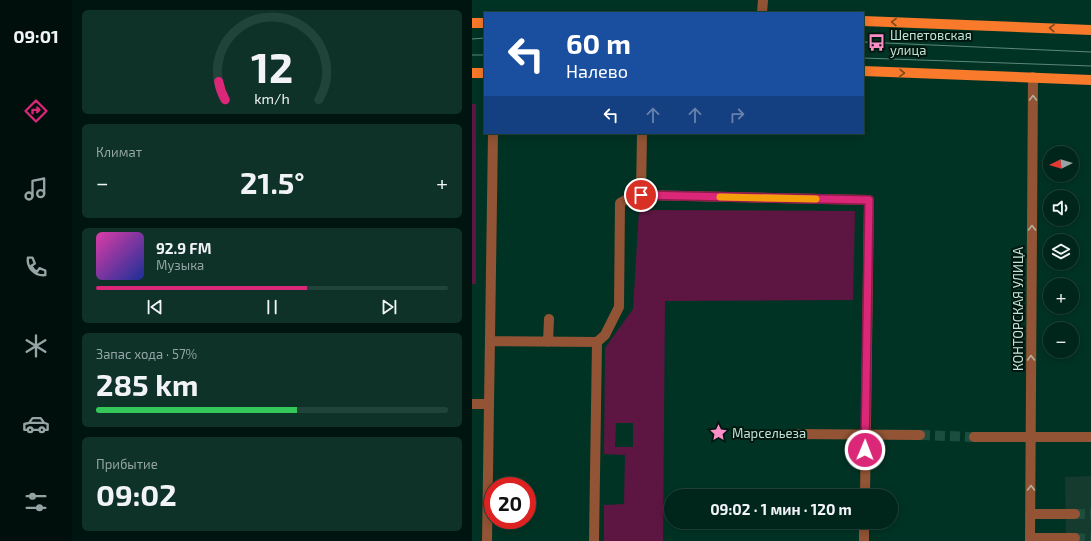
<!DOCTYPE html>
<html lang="ru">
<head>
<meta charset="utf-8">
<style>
  body { margin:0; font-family:"Exo 2",sans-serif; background:#0e3228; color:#f1f3f6; height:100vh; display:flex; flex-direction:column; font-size:15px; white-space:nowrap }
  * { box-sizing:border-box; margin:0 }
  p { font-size:13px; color:#95a5a3 }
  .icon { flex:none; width:22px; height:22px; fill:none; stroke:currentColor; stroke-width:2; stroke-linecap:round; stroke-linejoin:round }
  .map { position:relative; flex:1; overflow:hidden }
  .panel { display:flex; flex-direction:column; gap:10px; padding:10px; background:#00150f; width:400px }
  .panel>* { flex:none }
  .hud { position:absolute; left:12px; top:12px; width:380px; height:122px; border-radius:0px; box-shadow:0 2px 10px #0003,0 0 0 1px #22433a; background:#1a4fa0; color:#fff; overflow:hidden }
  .needle { width:26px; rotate:265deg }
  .buttons { position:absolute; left:571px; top:146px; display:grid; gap:8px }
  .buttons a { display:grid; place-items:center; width:36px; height:36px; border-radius:50%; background:#00261b; box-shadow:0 2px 10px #0003,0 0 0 1px #22433a; font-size:20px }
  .speed { position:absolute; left:12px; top:477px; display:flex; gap:8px; font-size:20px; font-weight:700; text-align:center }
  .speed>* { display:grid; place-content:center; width:52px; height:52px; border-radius:50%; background:#00261b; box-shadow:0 2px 10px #0003,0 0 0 1px #22433a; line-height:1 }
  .speed .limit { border:6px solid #d22; background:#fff; color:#111 }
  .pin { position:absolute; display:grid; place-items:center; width:34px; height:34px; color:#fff; margin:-17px; border:2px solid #fff; border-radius:50%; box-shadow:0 1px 4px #0007 }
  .me { position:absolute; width:44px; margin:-22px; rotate:1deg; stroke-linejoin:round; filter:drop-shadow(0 0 3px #0008) }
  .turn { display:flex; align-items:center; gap:14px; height:84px; padding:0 16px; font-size:18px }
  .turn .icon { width:52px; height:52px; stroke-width:2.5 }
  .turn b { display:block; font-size:28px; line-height:34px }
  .lanes { display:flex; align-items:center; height:38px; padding:0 16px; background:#0003; justify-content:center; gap:20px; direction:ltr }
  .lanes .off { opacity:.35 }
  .big { font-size:30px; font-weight:700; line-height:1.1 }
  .panel .tile { flex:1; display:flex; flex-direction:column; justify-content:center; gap:6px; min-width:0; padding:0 14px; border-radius:6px; background:#0e3228 }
  .panel .dial { align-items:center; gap:0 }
  .dial svg { height:104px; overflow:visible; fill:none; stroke:#22433a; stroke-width:7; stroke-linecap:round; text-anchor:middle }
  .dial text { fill:#f1f3f6; stroke:none }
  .song { display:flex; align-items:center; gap:12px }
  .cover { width:48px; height:48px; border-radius:6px; background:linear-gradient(135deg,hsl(320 70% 55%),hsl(230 70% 35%)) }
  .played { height:4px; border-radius:2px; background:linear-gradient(90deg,#db2777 60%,#22433a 60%) }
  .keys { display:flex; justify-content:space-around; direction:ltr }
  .heat { display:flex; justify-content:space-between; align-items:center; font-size:22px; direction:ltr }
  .charge { height:6px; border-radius:3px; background:linear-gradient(90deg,#34c759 57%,#22433a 0) }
  .trip { position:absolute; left:192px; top:489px; width:234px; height:40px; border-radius:20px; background:#00261b; box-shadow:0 2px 10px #0003,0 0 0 1px #22433a; font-weight:700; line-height:40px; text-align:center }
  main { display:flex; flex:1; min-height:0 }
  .tabs { display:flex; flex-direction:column; width:72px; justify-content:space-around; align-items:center; background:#000f0b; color:#95a5a3 }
  .tabs .icon { width:28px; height:28px }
  .tabs .selected { color:#db2777 }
  .tabs b { font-size:18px; color:#f1f3f6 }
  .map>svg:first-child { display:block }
</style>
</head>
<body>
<main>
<nav class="tabs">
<b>09:01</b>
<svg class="icon selected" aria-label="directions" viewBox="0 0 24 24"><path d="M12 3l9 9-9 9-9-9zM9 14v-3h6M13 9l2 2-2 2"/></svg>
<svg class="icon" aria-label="music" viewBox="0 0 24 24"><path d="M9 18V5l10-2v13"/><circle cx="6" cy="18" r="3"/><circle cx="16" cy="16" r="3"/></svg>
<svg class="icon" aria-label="phone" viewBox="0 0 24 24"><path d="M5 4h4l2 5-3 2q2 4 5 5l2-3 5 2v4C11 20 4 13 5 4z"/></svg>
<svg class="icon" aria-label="climate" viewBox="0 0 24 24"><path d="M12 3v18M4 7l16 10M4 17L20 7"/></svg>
<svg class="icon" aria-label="car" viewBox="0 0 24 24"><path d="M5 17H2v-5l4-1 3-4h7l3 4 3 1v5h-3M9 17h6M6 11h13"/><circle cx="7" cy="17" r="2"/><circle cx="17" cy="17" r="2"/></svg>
<svg class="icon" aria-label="filters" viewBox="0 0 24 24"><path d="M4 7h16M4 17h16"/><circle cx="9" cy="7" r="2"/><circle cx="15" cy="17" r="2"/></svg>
</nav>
<section class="panel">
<div class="tile dial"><svg viewBox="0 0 100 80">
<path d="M14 69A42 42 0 1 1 86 69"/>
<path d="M14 69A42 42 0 0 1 9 55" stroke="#db2777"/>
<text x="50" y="56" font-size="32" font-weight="700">12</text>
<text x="50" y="72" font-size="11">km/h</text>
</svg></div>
<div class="tile"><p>Климат</p>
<div class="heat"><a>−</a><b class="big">21.5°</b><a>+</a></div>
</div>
<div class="tile">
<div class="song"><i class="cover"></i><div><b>92.9 FM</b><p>Музыка</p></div></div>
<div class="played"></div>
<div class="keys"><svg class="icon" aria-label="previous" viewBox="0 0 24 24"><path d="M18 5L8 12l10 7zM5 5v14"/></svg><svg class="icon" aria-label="pause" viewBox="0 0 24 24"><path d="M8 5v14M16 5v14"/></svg><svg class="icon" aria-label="next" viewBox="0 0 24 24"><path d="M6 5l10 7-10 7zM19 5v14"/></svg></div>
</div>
<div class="tile"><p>Запас хода · 57%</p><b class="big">285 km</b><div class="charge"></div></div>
<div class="tile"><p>Прибытие</p><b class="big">09:02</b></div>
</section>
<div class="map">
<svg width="619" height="541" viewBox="0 0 619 541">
  <rect width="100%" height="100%" fill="#003324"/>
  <path fill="#143b2e" d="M 619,476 L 619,541 L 594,541 L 593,477 Z"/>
  <path fill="#5d1641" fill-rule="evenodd" d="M 0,104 L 4,104 L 4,284 L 0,284 Z
    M 167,210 L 383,211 L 381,300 L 193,301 L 191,541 L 132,541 L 132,505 L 152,504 L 153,455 L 132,454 L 133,348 L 161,309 ZM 144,423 L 161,423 L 161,447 L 143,447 Z"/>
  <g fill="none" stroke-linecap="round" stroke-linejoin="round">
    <path stroke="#1d4d3f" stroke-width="10" stroke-dasharray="10 5" stroke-linecap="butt" d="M 448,435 L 502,437
      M 603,514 L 619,514
      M 603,538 L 619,539"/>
    <path stroke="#925434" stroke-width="10" d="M 290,13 L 291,0
      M 170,133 L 169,195 L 397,200 L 393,496
      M 18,341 L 125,342 L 122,541
      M 76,342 L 77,319
      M 125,342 L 133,335 L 147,307 L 148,203 L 162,195 L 169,195
      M 0,404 L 17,404
      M 324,434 L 448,435
      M 502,437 L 619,437
      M 558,514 L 603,514
      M 558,538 L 603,538
      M 15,541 L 21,133
      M 392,541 L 392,522
      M 558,541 L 561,77"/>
    <path stroke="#f87a2a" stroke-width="10" d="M 391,21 L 619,30
      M 0,23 L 13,23
      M 391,71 L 619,80
      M 0,73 L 13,73"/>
    <path stroke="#5d8779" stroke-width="1" d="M 0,39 L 13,38
      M 391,42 L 619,52
      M 0,55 L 13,55
      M 391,58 L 619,66"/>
  </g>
  <defs><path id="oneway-chevron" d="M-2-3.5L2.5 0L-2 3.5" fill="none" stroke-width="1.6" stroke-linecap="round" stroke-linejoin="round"/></defs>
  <g stroke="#7c481c">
    <use href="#oneway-chevron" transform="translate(422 22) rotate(-178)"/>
    <use href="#oneway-chevron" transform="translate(580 28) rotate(-177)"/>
    <use href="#oneway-chevron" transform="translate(430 73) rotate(2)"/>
  </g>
  <g stroke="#b2b09d">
    <use href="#oneway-chevron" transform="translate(561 98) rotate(-90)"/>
    <use href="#oneway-chevron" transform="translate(560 228) rotate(-90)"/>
    <use href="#oneway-chevron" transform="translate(559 358) rotate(-90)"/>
    <use href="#oneway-chevron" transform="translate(559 488) rotate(-90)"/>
  </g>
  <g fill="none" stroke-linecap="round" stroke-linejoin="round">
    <defs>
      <path id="route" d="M 169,195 L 397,200 L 393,450"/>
    </defs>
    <use href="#route" stroke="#8e194d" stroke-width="10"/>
    <use href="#route" stroke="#db2777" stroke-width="7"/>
    <path stroke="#f59e0b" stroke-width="7" d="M 248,197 L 344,199"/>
  </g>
  <defs>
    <symbol id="bus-bare" viewBox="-9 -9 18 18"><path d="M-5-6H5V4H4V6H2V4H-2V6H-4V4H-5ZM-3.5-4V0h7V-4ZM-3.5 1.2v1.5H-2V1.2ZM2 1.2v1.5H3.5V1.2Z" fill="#fa8fc8" stroke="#00170f" stroke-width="2.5" paint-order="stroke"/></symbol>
    <symbol id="sight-bare" viewBox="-9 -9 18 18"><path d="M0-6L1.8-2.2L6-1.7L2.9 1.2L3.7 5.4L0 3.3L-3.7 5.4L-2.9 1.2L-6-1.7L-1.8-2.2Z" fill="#fa8fc8" stroke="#00170f" stroke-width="2.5" paint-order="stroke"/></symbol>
  </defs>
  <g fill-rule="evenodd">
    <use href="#bus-bare" x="392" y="30" width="25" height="25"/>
    <use href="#sight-bare" x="234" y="420" width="25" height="25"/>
  </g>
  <g text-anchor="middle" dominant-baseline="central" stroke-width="4" stroke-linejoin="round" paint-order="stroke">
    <g font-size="13" fill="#c3e2d5" stroke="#00170f" text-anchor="start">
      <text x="418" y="35">Шепетовская<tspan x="418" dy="15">улица</tspan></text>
      <text x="260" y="433">Марсельеза</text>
    </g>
    <g font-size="13" fill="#c3e2d5" stroke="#00170f">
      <text transform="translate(546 309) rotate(-90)">КОНТОРСКАЯ УЛИЦА</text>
    </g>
  </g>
</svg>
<div class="buttons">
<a><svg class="needle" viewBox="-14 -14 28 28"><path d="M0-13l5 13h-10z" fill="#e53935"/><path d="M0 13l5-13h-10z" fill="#95a5a3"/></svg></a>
<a><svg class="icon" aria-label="sound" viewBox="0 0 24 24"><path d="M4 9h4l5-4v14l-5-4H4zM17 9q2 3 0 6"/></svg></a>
<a><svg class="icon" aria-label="layers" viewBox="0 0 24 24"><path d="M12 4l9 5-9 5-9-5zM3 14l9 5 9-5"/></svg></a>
<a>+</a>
<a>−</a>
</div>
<div class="speed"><div class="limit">20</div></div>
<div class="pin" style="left:169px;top:195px;background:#d93025"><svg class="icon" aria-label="arrive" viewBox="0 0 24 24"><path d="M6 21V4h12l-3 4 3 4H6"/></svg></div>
<svg class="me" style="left:393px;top:450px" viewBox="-20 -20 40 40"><circle r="17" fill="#db2777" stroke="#fff" stroke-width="3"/><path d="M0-11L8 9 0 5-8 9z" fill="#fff"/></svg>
<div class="trip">09:02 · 1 мин · 120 m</div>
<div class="hud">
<div class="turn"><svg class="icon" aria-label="left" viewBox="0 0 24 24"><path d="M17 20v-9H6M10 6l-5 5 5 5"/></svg><div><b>60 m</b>Налево</div></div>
<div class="lanes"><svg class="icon" aria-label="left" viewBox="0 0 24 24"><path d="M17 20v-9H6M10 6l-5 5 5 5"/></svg><svg class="icon off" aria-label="ahead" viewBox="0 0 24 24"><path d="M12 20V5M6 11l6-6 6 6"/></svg><svg class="icon off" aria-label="ahead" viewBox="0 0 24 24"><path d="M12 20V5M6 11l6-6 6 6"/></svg><svg class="icon off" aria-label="right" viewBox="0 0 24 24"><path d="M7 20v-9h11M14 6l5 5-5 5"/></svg></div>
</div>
</div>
</main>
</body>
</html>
